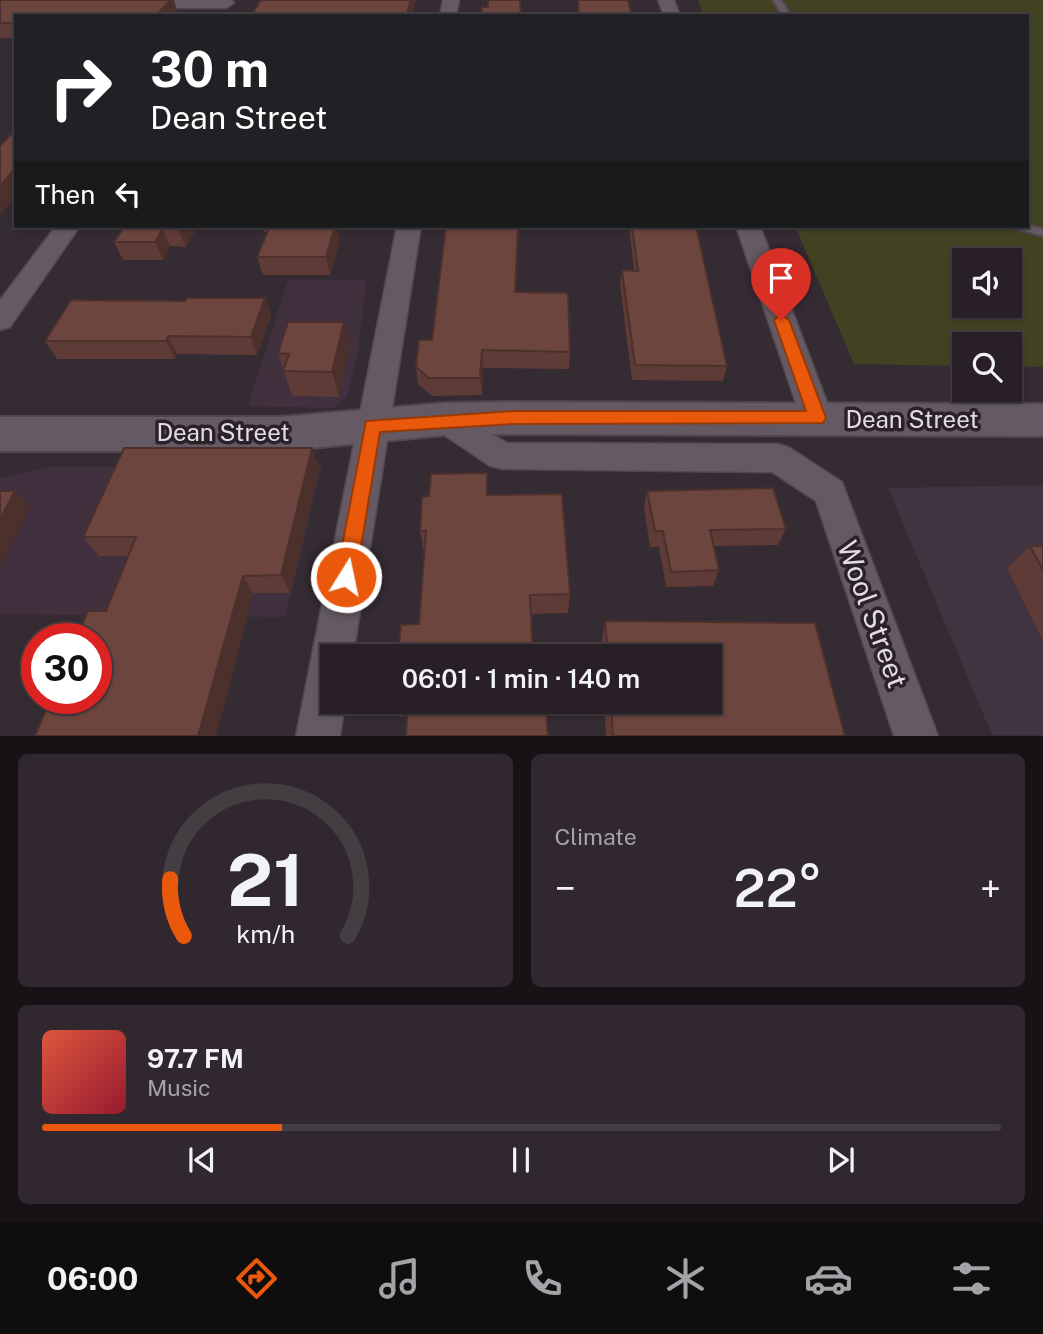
<!DOCTYPE html>
<html lang="en">
<head>
<meta charset="utf-8">
<style>
  body { margin:0; font-family:"Public Sans",sans-serif; background:#30282e; color:#f1f3f6; height:100vh; display:flex; flex-direction:column; font-size:26px; white-space:nowrap }
  * { box-sizing:border-box; margin:0 }
  p { font-size:23px; color:#a5a3a7 }
  .icon { flex:none; width:38px; height:38px; fill:none; stroke:currentColor; stroke-width:2; stroke-linecap:round; stroke-linejoin:round }
  .map { position:relative; height:736px; overflow:hidden }
  .panel { display:flex; flex-direction:column; gap:18px; padding:18px; background:#161215; flex:1 }
  .panel>* { flex:none }
  .guide { position:absolute; left:14px; top:14px; width:1015px; height:214px; border-radius:0px; box-shadow:0 2px 5px #0004,0 0 0 2px #443e43; background:#202124; color:#fff; overflow:hidden }
  .tools { position:absolute; left:952px; top:248px; display:grid; gap:14px }
  .tools a { display:grid; place-items:center; width:70px; height:70px; border-radius:0px; background:#282026; box-shadow:0 2px 5px #0004,0 0 0 2px #443e43; font-size:35px }
  .speed { position:absolute; left:21px; top:623px; display:flex; gap:14px; font-size:35px; font-weight:700; text-align:center }
  .speed>* { display:grid; place-content:center; width:91px; height:91px; border-radius:50%; background:#282026; box-shadow:0 2px 5px #0004,0 0 0 2px #443e43; line-height:1 }
  .speed .limit { border:10px solid #d22; background:#fff; color:#111 }
  .pin { position:absolute; display:grid; place-items:center; width:60px; height:60px; color:#fff; margin:-72px -30px; border-radius:50% 50% 50% 0; rotate:-45deg; box-shadow:0 0 7px #0007 }
  .pin .icon { rotate:45deg }
  .me { position:absolute; width:77px; margin:-38px; rotate:10deg; stroke-linejoin:round; filter:drop-shadow(0 0 5px #0008) }
  .turn { display:flex; align-items:center; gap:24px; height:147px; padding:0 21px; font-size:32px }
  .turn .icon { width:91px; height:91px; stroke-width:2.5 }
  .turn b { display:block; font-size:49px; line-height:60px }
  .then { display:flex; align-items:center; height:66px; padding:0 21px; background:#0003; gap:14px; font-size:26px }
  .big { font-size:52px; font-weight:600; line-height:1.1 }
  .panel .widget { flex:1; display:flex; flex-direction:column; justify-content:center; gap:10px; min-width:0; padding:0 24px; border-radius:10px; background:#30282e }
  .panel .dial { align-items:center; gap:0 }
  .dial svg { height:182px; overflow:visible; fill:none; stroke:#443e43; stroke-width:7; stroke-linecap:round; text-anchor:middle }
  .dial text { fill:#f1f3f6; stroke:none }
  .song { display:flex; align-items:center; gap:21px }
  .cover { width:84px; height:84px; border-radius:10px; background:linear-gradient(135deg,hsl(10 70% 55%),hsl(350 70% 35%)) }
  .played { height:7px; border-radius:4px; background:linear-gradient(90deg,#ea580c 25%,#443e43 25%) }
  .keys { display:flex; justify-content:space-around; direction:ltr }
  .heat { display:flex; justify-content:space-between; align-items:center; font-size:38px; direction:ltr }
  .panel .tiles { flex:1; display:grid; gap:18px; grid-template-columns:1fr 1fr }
  .widget:last-child { grid-column:span 2 }
  .trip { position:absolute; left:320px; top:644px; width:402px; height:70px; border-radius:0px; background:#282026; box-shadow:0 2px 5px #0004,0 0 0 2px #443e43; font-weight:600; line-height:70px; text-align:center }
  .tabs { display:flex; height:112px; justify-content:space-around; align-items:center; background:#100d0f; color:#a5a3a7 }
  .tabs .icon { width:49px; height:49px }
  .tabs .current { color:#ea580c }
  .tabs b { font-size:32px; color:#f1f3f6 }
  .map>svg:first-child { display:block }
</style>
</head>
<body>
<div class="map">
<svg width="1043" height="736" viewBox="0 0 1043 736">
  <rect width="100%" height="100%" fill="#352b33"/>
  <path fill="#41313f" d="M 288,280 L 366,280 L 358,353 L 347,397 L 334,408 L 248,406 Z
    M 322,466 L 285,617 L 0,614 L 0,478 L 51,467 Z"/>
  <path fill="#423340" d="M 1043,485 L 1043,735 L 992,735 L 888,488 Z"/>
  <path fill="#404222" fill-rule="evenodd" d="M 698,0 L 1043,0 L 1043,367 L 1010,366 L 1010,345 L 964,345 L 964,366 L 854,364 L 795,226 L 1027,226 L 1027,16 L 704,16 ZM 964,261 L 1010,261 L 1010,306 L 964,306 Z"/>
  <g fill="none" stroke-linecap="round" stroke-linejoin="round">
    <defs>
      <path id="lane" d="M 773,0 L 781,0 L 791,16 L 783,16 Z
        M 1027,225 L 1043,229 L 1043,236 L 1014,228 L 1012,226 Z"/>
      <path id="street" d="M 130,0 L 232,0 L 234,3 L 226,8 L 136,8 L 130,6 Z
        M 443,0 L 459,0 L 456,16 L 440,16 Z
        M 658,0 L 674,0 L 680,16 L 664,16 Z
        M 56,226 L 80,226 L 10,327 L 0,330 L 0,300 Z
        M 397,226 L 421,226 L 353,656 L 332,656 L 332,702 L 345,702 L 340,736 L 296,736 Z
        M 736,226 L 760,226 L 833,418 L 828,427 L 817,430 L 806,427 L 801,418 Z
        M 445,407 L 507,443 L 778,444 L 790,448 L 842,482 L 938,736 L 894,736 L 816,501 L 772,472 L 502,469 L 490,466 L 434,428 L 429,419 L 434,410 Z"/>
      <path id="secondary" d="M 514,402 L 1043,404 L 1043,436 L 514,434 L 445,435 L 280,451 L 0,451 L 0,417 L 280,417 L 445,403 Z"/>
    </defs>
    <use href="#lane" stroke="#50474f" stroke-width="4"/>
    <use href="#street" stroke="#50474f" stroke-width="3"/>
    <use href="#secondary" stroke="#50474f" stroke-width="4"/>
    <use href="#lane" fill="#655a64" fill-rule="evenodd"/>
    <use href="#street" fill="#655a64" fill-rule="evenodd"/>
    <use href="#secondary" fill="#655a64" fill-rule="evenodd"/>
  </g>
  <path fill="#5e3b36" d="M 0,0 L 177,11 L 173,16 L 16,16 L 16,38 L 0,38 Z
    M 577,0 L 628,0 L 632,16 L 578,16 Z
    M 125,226 L 197,226 L 186,247 L 170,246 L 163,260 L 123,260 L 114,242 Z
    M 263,226 L 337,226 L 340,241 L 330,275 L 263,275 L 257,257 L 268,232 L 264,232 Z
    M 446,226 L 528,226 L 528,228 L 519,228 L 516,292 L 570,352 L 569,369 L 483,368 L 482,395 L 432,396 L 418,384 L 416,367 L 432,340 Z
    M 629,226 L 696,226 L 727,366 L 723,381 L 632,380 L 620,285 L 622,270 L 634,271 Z
    M 265,298 L 271,316 L 257,355 L 177,354 L 175,359 L 57,359 L 45,341 L 185,301 Z
    M 344,322 L 350,347 L 339,397 L 292,396 L 278,353 Z
    M 312,448 L 319,468 L 290,593 L 253,593 L 216,736 L 35,736 L 106,611 L 129,556 L 99,556 L 83,537 Z
    M 647,491 L 786,529 L 778,545 L 714,546 L 719,570 L 713,586 L 666,587 L 659,547 L 650,547 L 644,508 Z
    M 489,495 L 570,594 L 568,613 L 531,614 L 419,624 L 425,552 L 424,552 L 420,531 Z
    M 1030,546 L 1043,546 L 1043,641 L 1007,568 Z
    M 605,621 L 815,623 L 845,736 L 606,736 L 604,702 L 710,702 L 710,656 L 601,656 L 601,645 Z
    M 394,702 L 535,702 L 400,717 Z"/>
  <path fill="#4c302c" d="M 170,0 L 174,0 L 177,11 L 173,16 L 156,16 Z
    M 411,0 L 416,0 L 412,16 L 406,16 Z
    M 16,167 L 16,196 L 0,215 L 0,186 Z
    M 180,226 L 197,226 L 186,247 L 178,229 Z
    M 335,226 L 337,226 L 340,241 L 330,275 L 326,257 Z
    M 518,226 L 519,228 L 515,310 L 515,292 Z
    M 162,229 L 170,246 L 163,260 L 155,242 Z
    M 265,298 L 271,316 L 257,355 L 251,337 Z
    M 344,322 L 350,347 L 339,397 L 332,372 Z
    M 168,336 L 177,354 L 175,359 L 166,341 Z
    M 482,350 L 483,368 L 482,395 L 480,378 Z
    M 312,448 L 319,468 L 290,593 L 281,575 Z
    M 15,491 L 31,507 L 0,567 L 0,519 Z
    M 243,576 L 253,593 L 216,736 L 198,736 Z"/>
  <path fill="#6d453f" stroke="#4c302c" stroke-width="2" d="M 0,0 L 170,0 L 156,16 L 16,16 L 16,23 L 0,23 Z
    M 261,0 L 411,0 L 406,16 L 251,16 Z
    M 488,0 L 520,0 L 521,16 L 481,16 L 482,7 L 488,7 Z
    M 578,0 L 628,0 L 632,16 L 579,16 Z
    M 16,129 L 16,167 L 0,186 L 0,146 Z
    M 125,226 L 180,226 L 178,229 L 162,229 L 155,242 L 114,242 Z
    M 270,226 L 335,226 L 326,257 L 257,257 Z
    M 446,226 L 518,226 L 515,292 L 568,293 L 570,352 L 482,350 L 480,378 L 429,378 L 416,367 L 419,340 L 432,340 Z
    M 632,226 L 696,226 L 727,366 L 635,365 L 622,270 L 638,271 Z
    M 187,298 L 265,298 L 251,337 L 168,336 L 166,341 L 45,341 L 71,300 L 185,301 Z
    M 288,322 L 344,322 L 332,372 L 283,371 L 289,354 L 278,353 Z
    M 124,448 L 312,448 L 281,575 L 243,576 L 198,736 L 35,736 L 51,698 L 96,698 L 96,639 L 76,639 L 88,611 L 106,611 L 136,537 L 83,537 Z
    M 487,473 L 487,495 L 562,494 L 570,594 L 530,595 L 533,656 L 398,656 L 401,625 L 419,624 L 426,531 L 420,531 L 422,497 L 429,496 L 431,474 Z
    M 773,488 L 786,529 L 710,530 L 719,570 L 671,572 L 663,531 L 655,531 L 647,491 Z
    M 0,491 L 15,491 L 0,519 Z
    M 1030,546 L 1043,546 L 1043,570 Z
    M 605,621 L 815,623 L 845,736 L 613,736 L 611,702 L 710,702 L 710,656 L 608,656 Z
    M 408,702 L 535,702 L 535,709 L 546,709 L 548,736 L 406,736 Z"/>
  <path fill="#ea580c" stroke="#983908" stroke-width="2" d="M 781,314 L 789,320 L 826,418 L 823,423 L 514,424 L 380,432 L 356,577 L 353,583 L 346,586 L 338,583 L 336,577 L 366,421 L 514,411 L 806,411 L 774,320 Z"/>
  <g text-anchor="middle" dominant-baseline="central" stroke-width="7" stroke-linejoin="round" paint-order="stroke">
    <g font-size="24" fill="#e3dce2" stroke="#2b2129">
      <text x="912" y="419">Dean Street</text>
      <text x="223" y="432">Dean Street</text>
    </g>
    <g font-size="28" fill="#e3dce2" stroke="#2b2129">
      <text transform="translate(873 614) rotate(70)">Wool Street</text>
    </g>
  </g>
</svg>
<div class="tools">
<a><svg class="icon" aria-label="sound" viewBox="0 0 24 24"><path d="M4 9h4l5-4v14l-5-4H4zM17 9q2 3 0 6"/></svg></a>
<a><svg class="icon" aria-label="search" viewBox="0 0 24 24"><circle cx="10" cy="10" r="6"/><path d="M15 15l6 6"/></svg></a>
</div>
<div class="speed"><div class="limit">30</div></div>
<div class="pin" style="left:781px;top:320px;background:#d93025"><svg class="icon" aria-label="arrive" viewBox="0 0 24 24"><path d="M6 21V4h12l-3 4 3 4H6"/></svg></div>
<svg class="me" style="left:346px;top:577px" viewBox="-20 -20 40 40"><circle r="17" fill="#ea580c" stroke="#fff" stroke-width="3"/><path d="M0-11L8 9 0 5-8 9z" fill="#fff"/></svg>
<div class="trip">06:01 · 1 min · 140 m</div>
<div class="guide">
<div class="turn"><svg class="icon" aria-label="right" viewBox="0 0 24 24"><path d="M7 20v-9h11M14 6l5 5-5 5"/></svg><div><b>30 m</b>Dean Street</div></div>
<div class="then">Then<svg class="icon" aria-label="left" viewBox="0 0 24 24"><path d="M17 20v-9H6M10 6l-5 5 5 5"/></svg></div>
</div>
</div>
<section class="panel">
<div class="tiles">
<div class="widget dial"><svg viewBox="0 0 100 80">
<path d="M14 69A42 42 0 1 1 86 69"/>
<path d="M14 69A42 42 0 0 1 8 44" stroke="#ea580c"/>
<text x="50" y="56" font-size="32" font-weight="700">21</text>
<text x="50" y="72" font-size="11">km/h</text>
</svg></div>
<div class="widget"><p>Climate</p>
<div class="heat"><a>−</a><b class="big">22°</b><a>+</a></div>
</div>
<div class="widget">
<div class="song"><i class="cover"></i><div><b>97.7 FM</b><p>Music</p></div></div>
<div class="played"></div>
<div class="keys"><svg class="icon" aria-label="previous" viewBox="0 0 24 24"><path d="M18 5L8 12l10 7zM5 5v14"/></svg><svg class="icon" aria-label="pause" viewBox="0 0 24 24"><path d="M8 5v14M16 5v14"/></svg><svg class="icon" aria-label="next" viewBox="0 0 24 24"><path d="M6 5l10 7-10 7zM19 5v14"/></svg></div>
</div>
</div>
</section>
<nav class="tabs">
<b>06:00</b>
<svg class="icon current" aria-label="directions" viewBox="0 0 24 24"><path d="M12 3l9 9-9 9-9-9zM9 14v-3h6M13 9l2 2-2 2"/></svg>
<svg class="icon" aria-label="music" viewBox="0 0 24 24"><path d="M9 18V5l10-2v13"/><circle cx="6" cy="18" r="3"/><circle cx="16" cy="16" r="3"/></svg>
<svg class="icon" aria-label="phone" viewBox="0 0 24 24"><path d="M5 4h4l2 5-3 2q2 4 5 5l2-3 5 2v4C11 20 4 13 5 4z"/></svg>
<svg class="icon" aria-label="climate" viewBox="0 0 24 24"><path d="M12 3v18M4 7l16 10M4 17L20 7"/></svg>
<svg class="icon" aria-label="car" viewBox="0 0 24 24"><path d="M5 17H2v-5l4-1 3-4h7l3 4 3 1v5h-3M9 17h6M6 11h13"/><circle cx="7" cy="17" r="2"/><circle cx="17" cy="17" r="2"/></svg>
<svg class="icon" aria-label="filters" viewBox="0 0 24 24"><path d="M4 7h16M4 17h16"/><circle cx="9" cy="7" r="2"/><circle cx="15" cy="17" r="2"/></svg>
</nav>
</body>
</html>
